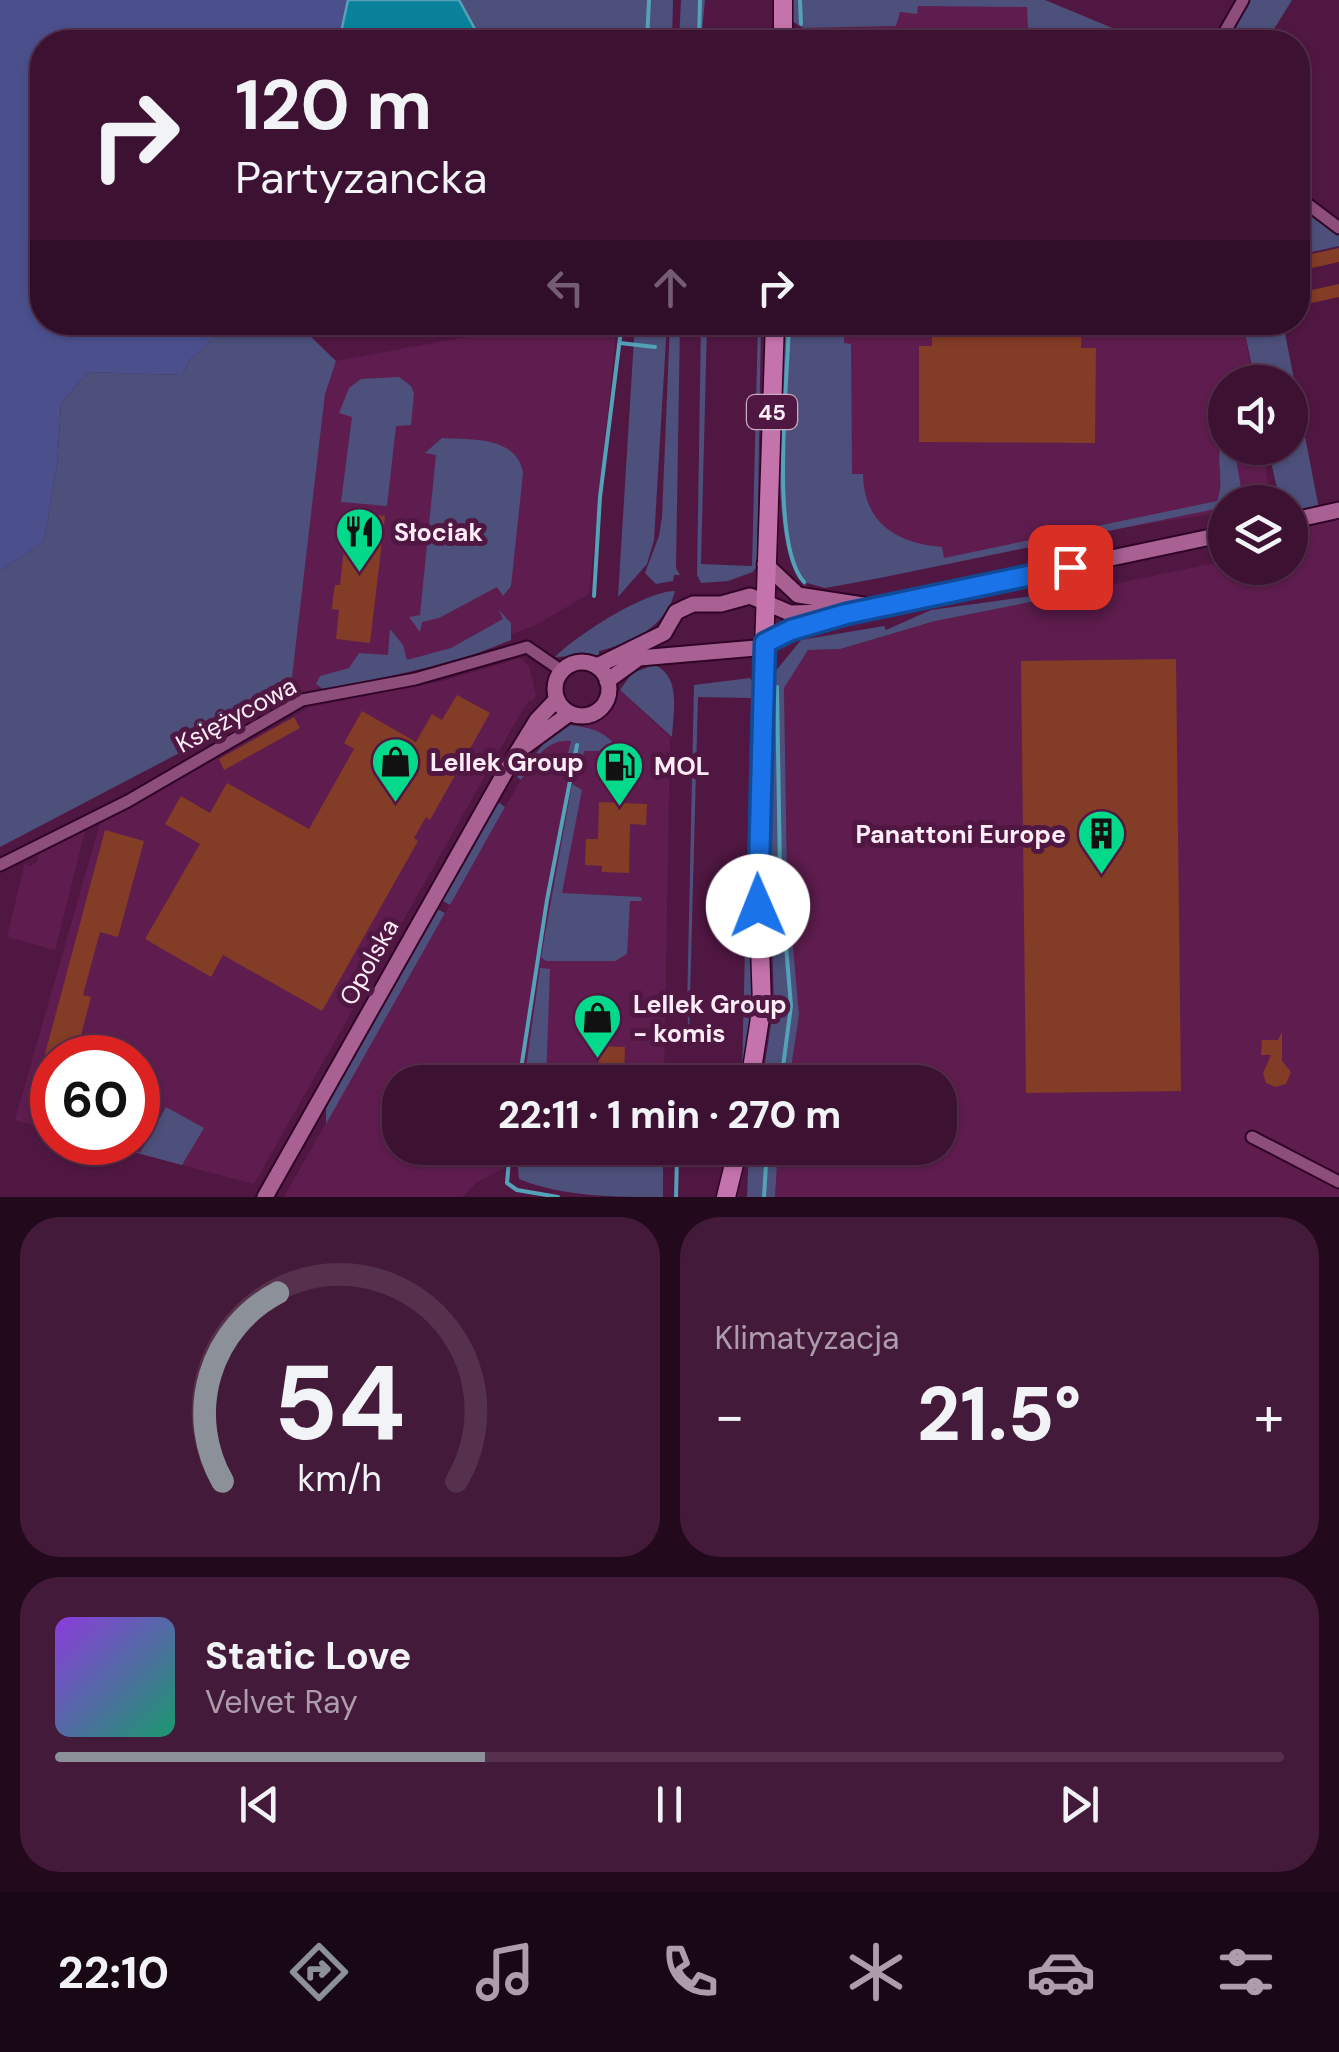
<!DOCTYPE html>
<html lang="pl">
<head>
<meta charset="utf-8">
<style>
  body { margin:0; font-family:"DM Sans",sans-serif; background:#441a3a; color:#f1f3f6; height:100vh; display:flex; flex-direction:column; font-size:38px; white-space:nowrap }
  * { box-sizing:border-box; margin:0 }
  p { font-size:32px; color:#ad9dac }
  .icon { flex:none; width:55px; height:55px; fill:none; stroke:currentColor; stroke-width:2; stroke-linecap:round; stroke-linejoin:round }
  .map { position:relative; height:1197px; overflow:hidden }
  .sheet { display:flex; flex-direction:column; gap:20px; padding:20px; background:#22091c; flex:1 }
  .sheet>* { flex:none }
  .banner { position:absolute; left:30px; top:30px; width:1280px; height:305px; border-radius:40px; box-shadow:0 2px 8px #0004,0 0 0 2px #56314d; background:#3d1132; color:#f1f3f6; overflow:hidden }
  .buttons { position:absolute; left:1208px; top:365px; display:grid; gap:20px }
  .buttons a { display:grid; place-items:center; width:100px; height:100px; border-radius:50%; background:#3d1132; box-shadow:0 2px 8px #0004,0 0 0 2px #56314d; font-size:50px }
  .speed { position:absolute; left:30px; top:1035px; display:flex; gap:20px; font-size:50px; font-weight:700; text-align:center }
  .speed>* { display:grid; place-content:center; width:130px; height:130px; border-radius:50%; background:#3d1132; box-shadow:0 2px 8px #0004,0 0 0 2px #56314d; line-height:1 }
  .speed .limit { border:15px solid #d22; background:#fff; color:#111 }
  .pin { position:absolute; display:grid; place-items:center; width:85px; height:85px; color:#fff; margin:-42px; border-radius:20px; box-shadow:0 5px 15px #0006 }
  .me { position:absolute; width:110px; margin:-55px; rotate:359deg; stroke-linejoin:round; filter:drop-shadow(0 0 8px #0008) }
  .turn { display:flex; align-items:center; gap:35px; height:210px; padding:0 40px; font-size:45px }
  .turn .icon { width:130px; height:130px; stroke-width:2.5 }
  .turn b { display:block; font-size:70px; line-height:85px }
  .lanes { display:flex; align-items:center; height:95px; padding:0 40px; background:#0003; justify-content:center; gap:50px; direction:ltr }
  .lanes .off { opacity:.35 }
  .big { font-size:75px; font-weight:800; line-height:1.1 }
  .sheet .card { flex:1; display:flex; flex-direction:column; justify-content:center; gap:15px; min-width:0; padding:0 35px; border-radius:40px; background:#441a3a }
  .sheet .dial { align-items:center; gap:0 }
  .dial svg { height:260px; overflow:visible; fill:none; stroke:#56314d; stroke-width:7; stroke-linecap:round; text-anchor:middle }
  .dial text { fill:#f1f3f6; stroke:none }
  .song { display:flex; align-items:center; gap:30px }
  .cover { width:120px; height:120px; border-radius:15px; background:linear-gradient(135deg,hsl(270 70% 55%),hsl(160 70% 35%)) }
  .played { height:10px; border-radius:5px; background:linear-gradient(90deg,#8c9099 35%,#56314d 35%) }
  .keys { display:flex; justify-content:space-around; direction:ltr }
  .heat { display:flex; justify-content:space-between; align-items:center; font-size:55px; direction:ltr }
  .sheet .tiles { flex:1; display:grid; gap:20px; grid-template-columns:1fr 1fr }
  .card:last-child { grid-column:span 2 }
  .trip { position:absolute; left:382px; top:1065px; width:575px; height:100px; border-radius:40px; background:#3d1132; box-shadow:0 2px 8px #0004,0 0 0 2px #56314d; font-weight:800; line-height:100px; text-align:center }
  .tab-bar { display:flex; height:160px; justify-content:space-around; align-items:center; background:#180714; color:#ad9dac }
  .tab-bar .icon { width:70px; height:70px }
  .tab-bar .selected { color:#8c9099 }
  .tab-bar b { font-size:45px; color:#f1f3f6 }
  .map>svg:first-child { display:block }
</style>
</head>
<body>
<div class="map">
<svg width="1339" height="1197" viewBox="0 0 1339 1197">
  <rect width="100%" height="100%" fill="#511743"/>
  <path fill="#5f1d4f" d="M 810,0 L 1045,0 L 1146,42 L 809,42 Z
    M 524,323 L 617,323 L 589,594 L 536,625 L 427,665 L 290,695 L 325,394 L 336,361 L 488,333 Z
    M 804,323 L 1243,323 L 1253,382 L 1225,382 L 1225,448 L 1263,448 L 1270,500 L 1225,502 L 1225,512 L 1069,536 L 904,569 L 801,454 Z
    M 1339,510 L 1339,1197 L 775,1197 L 778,1148 L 940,1148 L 940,1082 L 789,1082 L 799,1015 L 787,876 L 784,688 L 808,650 L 840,649 L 935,621 L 1225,561 L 1225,568 L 1290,568 L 1290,521 Z
    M 521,658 L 529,667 L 536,695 L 533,701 L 529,700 L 512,728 L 254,1184 L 98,1143 L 138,1142 L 138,1058 L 52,1058 L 52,1130 L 15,1120 L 100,823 L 310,707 L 442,681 Z
    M 620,690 L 670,737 L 664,1082 L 400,1082 L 400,1148 L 544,1148 L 477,1182 L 462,1197 L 284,1197 L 519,783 L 545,748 L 571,725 L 603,716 Z
    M 85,831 L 55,950 L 7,937 L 25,863 L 30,866 L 37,862 L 39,852 Z"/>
  <path fill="#4c507a" d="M 459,0 L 673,0 L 672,42 L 482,42 Z
    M 681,0 L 705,0 L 701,42 L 679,42 Z
    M 791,0 L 1045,0 L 1146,42 L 1123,42 L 1094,30 L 1028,28 L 1027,7 L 918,6 L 917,14 L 900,12 L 896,26 L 803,28 L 792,21 Z
    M 1243,0 L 1292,0 L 1266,42 L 1219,42 Z
    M 1298,197 L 1339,228 L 1339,246 L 1298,255 Z
    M 229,323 L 297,323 L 336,361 L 325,394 L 290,695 L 0,847 L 0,571 L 44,542 L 57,464 L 61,403 L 88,372 L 182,375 L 190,360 Z
    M 635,323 L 667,323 L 654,540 L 647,564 L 618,597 Z
    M 670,323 L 680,323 L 676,568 L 680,575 L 674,575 L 673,581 L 656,584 L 645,573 L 659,536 L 662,517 Z
    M 701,323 L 707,323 L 701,564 L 752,566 L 758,323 L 761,323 L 757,565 L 753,572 L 728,581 L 701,583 L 697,575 Z
    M 785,323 L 844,323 L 844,343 L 851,344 L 852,474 L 863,474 C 864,523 896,543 942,547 L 944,558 L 1217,501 C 1226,480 1213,456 1224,437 L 1225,448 L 1234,448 L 1242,493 L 1236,502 L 1225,502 L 1225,507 L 880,578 L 825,588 L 807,583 L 805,586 C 766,551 783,378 785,323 Z
    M 1243,323 L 1283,323 L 1320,514 L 1290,521 L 1290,502 L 1280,502 L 1268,448 L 1290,448 L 1290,382 L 1255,382 Z
    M 399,377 L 411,386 L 414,393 L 411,425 L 396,426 L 387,506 L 341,502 L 352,417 L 339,413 L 349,388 L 361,379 Z
    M 442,438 C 472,440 517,436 523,473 L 511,586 L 503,596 L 497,587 L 439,618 L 422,622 L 420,632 L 409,617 L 420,615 L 436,455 L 425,453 Z
    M 675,591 C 667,626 632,643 599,651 L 599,655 L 555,657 C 577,635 645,591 675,591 Z
    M 1054,593 L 1070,594 L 935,621 L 840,649 L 808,650 L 784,688 L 787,876 L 799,1015 L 789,1082 L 762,1082 L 774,1005 L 770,876 L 774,673 L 801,640 L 884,626 L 886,630 L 931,610 Z
    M 499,610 L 511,623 L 511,640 L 460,660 L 326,691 L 316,684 L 320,676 L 349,668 L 359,653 L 388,655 L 390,629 L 403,645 L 407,660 L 451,648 L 503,619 Z
    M 654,665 C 682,676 673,713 672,737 L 620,690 L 632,673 Z
    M 750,678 L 753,683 L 748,867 L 752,1009 L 742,1072 L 751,698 L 698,697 L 689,1036 L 687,1010 L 694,685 Z
    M 570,725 C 588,728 601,729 613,743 L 612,751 L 584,751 L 580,771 L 564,768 L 571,741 C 545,738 534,762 521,780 L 517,777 L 544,743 Z
    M 572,784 L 582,790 L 562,893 L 641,897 L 642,901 L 630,901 L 627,954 L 615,961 L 546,961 L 541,957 Z
    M 497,801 L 505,807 L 450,905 L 441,900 Z
    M 437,909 L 445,913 L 326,1124 L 326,1103 Z
    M 540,968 L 550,969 L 546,1082 L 524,1082 Z
    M 166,1107 L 204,1128 L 182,1165 L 104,1144 L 121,1143 L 140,1153 Z
    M 516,1148 L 663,1151 L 663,1197 C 615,1197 563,1197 519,1179 Z
    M 749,1148 L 778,1148 L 775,1197 L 747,1197 Z"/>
  <path fill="#4b508d" d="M 0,0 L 348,0 L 339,42 L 42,42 L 42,322 L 229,323 L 190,360 L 182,375 L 88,372 L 61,403 L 57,464 L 44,542 L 0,571 Z"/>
  <path fill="#0a829c" stroke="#53a2b7" stroke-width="2.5" d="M 348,0 L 459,0 L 482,42 L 339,42 Z"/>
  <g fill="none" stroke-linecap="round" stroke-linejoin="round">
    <path stroke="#53a2b7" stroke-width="4" d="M 800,0 L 801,24
      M 647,42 L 649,0
      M 699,42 L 700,0
      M 789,322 C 788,378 769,544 804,582
      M 620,343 L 655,347
      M 594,596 L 600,497 L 622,322
      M 777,687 L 780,873 L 791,1006 L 781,1082
      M 519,1082 L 547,900 L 577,745
      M 510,1148 L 507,1183 L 517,1190 L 558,1197
      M 676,1197 L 677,1157
      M 764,1197 L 767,1148"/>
  </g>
  <path fill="#833c25" d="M 1339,248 L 1339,262 L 1298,271 L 1298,257 Z
    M 1339,284 L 1339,297 L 1298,306 L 1298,293 Z
    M 932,322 L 1082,322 L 1081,348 L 1096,348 L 1095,443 L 919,442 L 919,346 L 932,346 Z
    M 348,512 L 385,516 L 370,643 L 336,639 L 339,610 L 332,609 L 333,597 L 335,585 L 340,585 Z
    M 1176,659 L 1181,1091 L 1026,1093 L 1021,661 Z
    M 457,695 L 490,713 L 430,820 L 426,817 L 414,838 L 418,841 L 322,1011 L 223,955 L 211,977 L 145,939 L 200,844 L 165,824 L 181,796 L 210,813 L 227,783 L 309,829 L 354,749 L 344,743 L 362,711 L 416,742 L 432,714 L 442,720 Z
    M 294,717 L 300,728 L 224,770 L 219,759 Z
    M 599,802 L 647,804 L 646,825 L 630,824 L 629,873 L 602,872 L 602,866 L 585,865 L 586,839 L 598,839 Z
    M 105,830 L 144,841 L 118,937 L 100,932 L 83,995 L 91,997 L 75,1058 L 44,1058 Z
    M 1282,1032 L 1282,1061 L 1291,1072 L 1286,1084 L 1276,1087 L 1266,1083 L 1263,1073 L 1271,1055 L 1261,1055 L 1262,1040 L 1278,1040 Z
    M 599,1046 L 625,1047 L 624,1073 L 598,1072 Z"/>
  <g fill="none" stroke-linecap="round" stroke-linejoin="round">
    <defs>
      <path id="street" d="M 1219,42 L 1243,0
        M 1298,197 L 1339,228
        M 0,865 L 128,801 L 302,700 L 415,679 L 527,647 L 562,671
        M 1252,1137 L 1339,1182"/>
      <path id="secondary" d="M 1290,521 L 1339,510
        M 765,564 L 798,595 L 863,605
        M555 689a27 27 0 1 1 54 0a27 27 0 1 1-54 0Z
        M 597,666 L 664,633 L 676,612 L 693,604 L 721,604 L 750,596 L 790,613 L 829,612
        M 607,681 L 639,658 L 756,648 L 784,633 L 846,614 L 1225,534
        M 525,746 L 570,713
        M 265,1197 L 508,767 L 537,720 L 557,699"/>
      <path id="primary" d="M 783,0 L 783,42
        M 750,1082 L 762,1005 L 757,859 L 775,322
        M 726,1197 L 738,1148"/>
    </defs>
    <use href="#street" stroke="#300426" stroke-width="15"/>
    <use href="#secondary" stroke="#300426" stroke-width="19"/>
    <use href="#primary" stroke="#300426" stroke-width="21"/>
    <use href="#street" stroke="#8d4e7b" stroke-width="11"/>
    <use href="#secondary" stroke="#a96194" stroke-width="15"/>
    <use href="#primary" stroke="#c573ad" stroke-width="18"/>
  </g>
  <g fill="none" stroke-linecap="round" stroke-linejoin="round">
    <defs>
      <path id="route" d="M 758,906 L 765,643 L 791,630 L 846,614 L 1070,567"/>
    </defs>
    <use href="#route" stroke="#114b97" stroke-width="25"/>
    <use href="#route" stroke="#1a73e8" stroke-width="18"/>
  </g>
  <defs>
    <symbol id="restaurant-pin" viewBox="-11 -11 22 30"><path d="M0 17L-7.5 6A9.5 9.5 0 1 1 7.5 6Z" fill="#03d98b" stroke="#511743"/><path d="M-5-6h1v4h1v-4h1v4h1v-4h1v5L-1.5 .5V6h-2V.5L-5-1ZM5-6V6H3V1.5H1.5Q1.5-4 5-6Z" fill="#111"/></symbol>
    <symbol id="shop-pin" viewBox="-11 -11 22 30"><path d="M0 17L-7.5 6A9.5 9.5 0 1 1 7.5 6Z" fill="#03d98b" stroke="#511743"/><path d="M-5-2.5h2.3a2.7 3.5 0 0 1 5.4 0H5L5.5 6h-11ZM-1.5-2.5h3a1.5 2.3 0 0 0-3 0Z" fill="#111"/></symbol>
    <symbol id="fuel-pin" viewBox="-11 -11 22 30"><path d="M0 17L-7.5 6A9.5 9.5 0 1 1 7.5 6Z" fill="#03d98b" stroke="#511743"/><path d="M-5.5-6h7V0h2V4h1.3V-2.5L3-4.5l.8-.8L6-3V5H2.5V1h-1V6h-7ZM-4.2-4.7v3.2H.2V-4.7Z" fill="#111"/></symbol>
    <symbol id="building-pin" viewBox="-11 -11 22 30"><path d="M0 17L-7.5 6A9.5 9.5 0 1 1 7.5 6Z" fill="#03d98b" stroke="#511743"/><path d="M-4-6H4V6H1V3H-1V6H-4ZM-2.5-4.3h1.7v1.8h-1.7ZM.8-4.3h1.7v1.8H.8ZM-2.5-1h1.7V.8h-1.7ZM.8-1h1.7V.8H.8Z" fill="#111"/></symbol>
  </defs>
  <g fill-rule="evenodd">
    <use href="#restaurant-pin" x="332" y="504" width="55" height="75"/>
    <use href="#shop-pin" x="368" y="734" width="55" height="75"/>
    <use href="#fuel-pin" x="592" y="738" width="55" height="75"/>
    <use href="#building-pin" x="1074" y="806" width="55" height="75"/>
    <use href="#shop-pin" x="570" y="990" width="55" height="75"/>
  </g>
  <g text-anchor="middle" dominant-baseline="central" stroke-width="10" stroke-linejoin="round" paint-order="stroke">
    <rect fill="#511743" stroke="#c9adc0" stroke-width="2.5" x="747" y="395" width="50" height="34" rx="8"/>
    <g font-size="22" font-weight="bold" fill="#fcedf6">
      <text x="772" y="412">45</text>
    </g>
    <g font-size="25" font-weight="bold" fill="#fcedf6" stroke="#511743" text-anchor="start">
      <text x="394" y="532">Słociak</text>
      <text x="430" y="762">Lellek Group</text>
      <text x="654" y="766">MOL</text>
      <text x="1066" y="834" text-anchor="end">Panattoni Europe</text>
      <text x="633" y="1004">Lellek Group<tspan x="633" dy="29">- komis</tspan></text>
    </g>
    <g font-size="25" fill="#fcedf6" stroke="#511743">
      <text transform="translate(236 715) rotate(-28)">Księżycowa</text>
      <text transform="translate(369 962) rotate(-61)">Opolska</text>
    </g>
  </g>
</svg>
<div class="buttons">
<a><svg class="icon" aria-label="sound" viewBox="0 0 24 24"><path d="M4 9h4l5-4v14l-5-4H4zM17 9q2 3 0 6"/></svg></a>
<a><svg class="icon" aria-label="layers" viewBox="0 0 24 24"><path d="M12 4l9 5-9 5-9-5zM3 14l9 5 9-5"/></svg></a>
</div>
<div class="speed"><div class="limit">60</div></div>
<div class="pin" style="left:1070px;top:567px;background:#d93025"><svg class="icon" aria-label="arrive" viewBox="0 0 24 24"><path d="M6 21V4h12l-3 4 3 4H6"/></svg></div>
<svg class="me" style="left:758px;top:906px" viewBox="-20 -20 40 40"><circle r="19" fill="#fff"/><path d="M0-13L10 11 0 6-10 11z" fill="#1a73e8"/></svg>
<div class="trip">22:11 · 1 min · 270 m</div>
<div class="banner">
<div class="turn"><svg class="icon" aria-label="right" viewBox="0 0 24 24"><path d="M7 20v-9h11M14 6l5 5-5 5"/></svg><div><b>120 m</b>Partyzancka</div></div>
<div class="lanes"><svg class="icon off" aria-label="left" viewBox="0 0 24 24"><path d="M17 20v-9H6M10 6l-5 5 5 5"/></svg><svg class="icon off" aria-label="ahead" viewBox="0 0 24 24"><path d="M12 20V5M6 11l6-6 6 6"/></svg><svg class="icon" aria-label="right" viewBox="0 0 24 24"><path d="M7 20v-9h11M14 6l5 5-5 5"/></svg></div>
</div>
</div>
<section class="sheet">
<div class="tiles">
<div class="card dial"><svg viewBox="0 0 100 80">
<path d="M14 69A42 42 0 1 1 86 69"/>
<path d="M14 69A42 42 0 0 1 31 11" stroke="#8c9099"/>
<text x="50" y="56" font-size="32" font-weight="700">54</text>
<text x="50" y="72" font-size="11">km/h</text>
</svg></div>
<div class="card"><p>Klimatyzacja</p>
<div class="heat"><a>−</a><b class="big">21.5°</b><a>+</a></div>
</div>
<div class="card">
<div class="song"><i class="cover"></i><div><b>Static Love</b><p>Velvet Ray</p></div></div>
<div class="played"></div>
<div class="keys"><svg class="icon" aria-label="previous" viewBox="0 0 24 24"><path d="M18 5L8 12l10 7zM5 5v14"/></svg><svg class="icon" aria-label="pause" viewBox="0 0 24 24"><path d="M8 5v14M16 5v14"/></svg><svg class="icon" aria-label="next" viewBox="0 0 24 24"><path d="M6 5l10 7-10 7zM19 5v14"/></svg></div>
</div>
</div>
</section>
<nav class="tab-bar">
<b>22:10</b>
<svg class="icon selected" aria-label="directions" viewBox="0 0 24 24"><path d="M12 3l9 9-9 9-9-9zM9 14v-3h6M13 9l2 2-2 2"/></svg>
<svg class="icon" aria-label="music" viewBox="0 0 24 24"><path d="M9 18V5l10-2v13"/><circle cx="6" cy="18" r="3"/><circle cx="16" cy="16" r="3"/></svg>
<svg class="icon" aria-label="phone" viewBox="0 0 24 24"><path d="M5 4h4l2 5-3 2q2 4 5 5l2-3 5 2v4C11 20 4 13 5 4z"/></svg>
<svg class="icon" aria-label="climate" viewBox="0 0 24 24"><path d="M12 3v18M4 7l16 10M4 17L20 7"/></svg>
<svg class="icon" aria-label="car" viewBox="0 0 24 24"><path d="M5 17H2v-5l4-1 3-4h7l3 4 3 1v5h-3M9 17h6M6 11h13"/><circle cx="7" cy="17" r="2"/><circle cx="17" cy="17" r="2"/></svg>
<svg class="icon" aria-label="filters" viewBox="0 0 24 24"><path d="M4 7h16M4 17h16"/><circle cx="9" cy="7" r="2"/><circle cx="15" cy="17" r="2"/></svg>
</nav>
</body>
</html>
